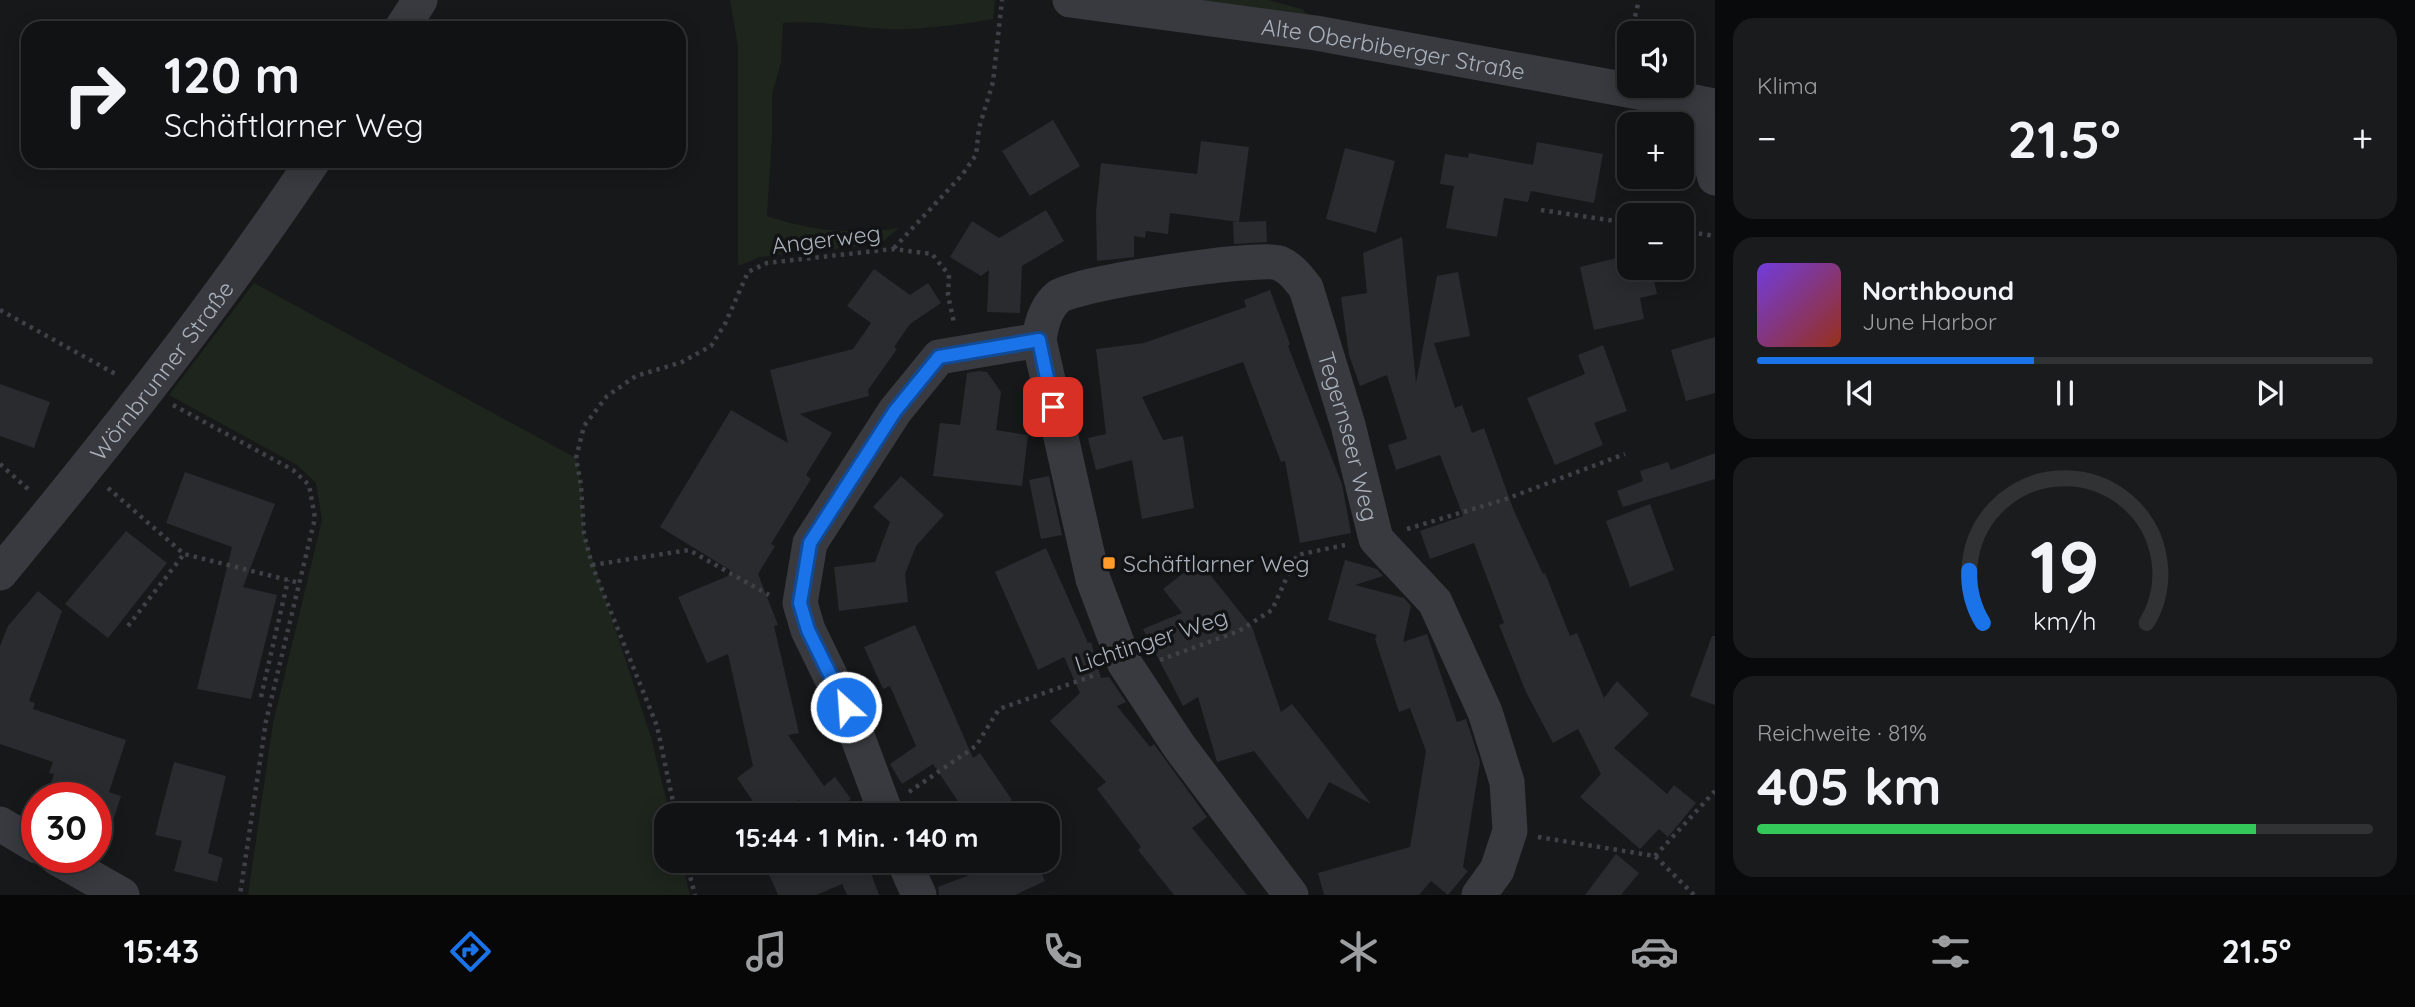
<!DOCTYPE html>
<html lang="de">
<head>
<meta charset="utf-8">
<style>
  body { margin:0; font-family:Quicksand,sans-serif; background:#1a1b1d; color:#f1f3f6; height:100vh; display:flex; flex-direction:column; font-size:26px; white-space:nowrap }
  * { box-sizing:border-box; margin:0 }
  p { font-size:23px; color:#9c9ea0 }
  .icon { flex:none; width:38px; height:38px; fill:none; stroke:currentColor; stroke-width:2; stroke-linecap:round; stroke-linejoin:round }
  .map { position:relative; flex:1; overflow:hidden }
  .panel { display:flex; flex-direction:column; gap:18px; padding:18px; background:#090a0b; width:700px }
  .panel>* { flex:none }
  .guide { position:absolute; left:21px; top:21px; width:665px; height:147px; border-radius:21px; box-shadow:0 4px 18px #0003,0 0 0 2px #303234; background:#111214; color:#f1f3f6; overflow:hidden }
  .buttons { position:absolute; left:1617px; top:21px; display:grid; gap:14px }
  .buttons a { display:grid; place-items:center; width:77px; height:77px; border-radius:14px; background:#111214; box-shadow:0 4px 18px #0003,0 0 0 2px #303234; font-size:35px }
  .speed { position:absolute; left:21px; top:782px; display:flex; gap:14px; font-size:35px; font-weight:700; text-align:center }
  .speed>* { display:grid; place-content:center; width:91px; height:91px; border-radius:50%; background:#111214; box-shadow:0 4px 18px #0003,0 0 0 2px #303234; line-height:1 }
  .speed .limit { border:10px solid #d22; background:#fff; color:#111 }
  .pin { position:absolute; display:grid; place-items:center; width:60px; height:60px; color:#fff; margin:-30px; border-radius:14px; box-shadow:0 4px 10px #0006 }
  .me { position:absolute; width:77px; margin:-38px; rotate:334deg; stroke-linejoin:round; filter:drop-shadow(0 0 5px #0008) }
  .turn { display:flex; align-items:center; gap:24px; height:147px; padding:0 28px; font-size:32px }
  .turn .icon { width:91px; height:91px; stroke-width:2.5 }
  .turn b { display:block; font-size:49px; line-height:60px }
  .big { font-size:52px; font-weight:700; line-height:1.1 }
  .panel .card { flex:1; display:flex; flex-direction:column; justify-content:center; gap:10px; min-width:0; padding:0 24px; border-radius:21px; background:#1a1b1d }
  .panel .dial { align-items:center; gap:0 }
  .dial svg { height:182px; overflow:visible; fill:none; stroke:#303234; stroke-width:7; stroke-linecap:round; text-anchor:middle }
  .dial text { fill:#f1f3f6; stroke:none }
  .song { display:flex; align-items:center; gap:21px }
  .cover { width:84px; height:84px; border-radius:10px; background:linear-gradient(135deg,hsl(260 70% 55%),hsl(10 70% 35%)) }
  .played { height:7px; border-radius:4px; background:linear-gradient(90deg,#1a73e8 45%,#303234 45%) }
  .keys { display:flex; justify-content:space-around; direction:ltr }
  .heat { display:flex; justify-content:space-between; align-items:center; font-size:38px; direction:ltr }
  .charge { height:10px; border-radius:5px; background:linear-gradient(90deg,#34c759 81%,#303234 0) }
  .trip { position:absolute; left:654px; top:803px; width:406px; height:70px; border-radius:21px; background:#111214; box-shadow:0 4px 18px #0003,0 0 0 2px #303234; font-weight:700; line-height:70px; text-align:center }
  .tab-bar { display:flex; height:112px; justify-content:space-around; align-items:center; background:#070708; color:#9c9ea0 }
  .tab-bar .icon { width:49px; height:49px }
  .tab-bar .active { color:#1a73e8 }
  .tab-bar b { font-size:32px; color:#f1f3f6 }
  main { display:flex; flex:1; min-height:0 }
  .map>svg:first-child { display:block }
</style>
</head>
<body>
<main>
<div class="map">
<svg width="1715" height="895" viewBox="0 0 1715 895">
  <rect width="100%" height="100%" fill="#17181a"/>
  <path fill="#1d251d" d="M 730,0 L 995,0 L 993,19 C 958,25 922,30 886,29 C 851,27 818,20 783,23 L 781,62 L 772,95 L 772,136 L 767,216 C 811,231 853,235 899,228 L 880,244 L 760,257 L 738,266 L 738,47 Z
    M 1159,0 L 1268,0 L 1302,9 L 1317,23 Z
    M 254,283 L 576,458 L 581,485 L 584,534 L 651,737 L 670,815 L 667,816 L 667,861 L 682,861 L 690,895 L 248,895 L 273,723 L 322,520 L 316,483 L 297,465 L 169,395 Z"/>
  <path fill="#2a2b2e" d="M 1053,120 L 1080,166 L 1030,196 L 1002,151 Z
    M 1201,141 L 1249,147 L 1239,222 L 1266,221 L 1267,242 L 1234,244 L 1233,222 L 1239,222 L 1170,213 L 1168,234 L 1146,231 L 1145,238 L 1134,236 L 1134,257 L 1097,261 L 1096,211 L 1101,163 L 1197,174 Z
    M 1537,142 L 1603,154 L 1594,203 L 1531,191 L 1528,202 L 1504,198 L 1497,237 L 1446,228 L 1454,186 L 1440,184 L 1445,154 L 1468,158 L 1469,153 L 1533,165 Z
    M 1345,148 L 1395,161 L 1376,233 L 1326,219 Z
    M 1046,210 L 1064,241 L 1022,266 L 1020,313 L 987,312 L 989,270 L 981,276 L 950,257 L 972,221 L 999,238 Z
    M 1402,237 L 1416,383 L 1437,276 L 1458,272 L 1470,336 L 1434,343 L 1455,408 L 1462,405 L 1472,433 L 1484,428 L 1514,511 L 1543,574 L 1545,573 L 1570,636 L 1577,633 L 1604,698 L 1617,681 L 1649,714 L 1614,748 L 1667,794 L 1674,785 L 1696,803 L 1668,837 L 1659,829 L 1640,849 L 1580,797 L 1601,774 L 1578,729 L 1553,743 L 1526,692 L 1499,625 L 1504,623 L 1474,543 L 1430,559 L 1420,531 L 1463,516 L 1440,455 L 1396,470 L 1388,445 L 1407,439 L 1387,375 L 1360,386 L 1349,355 L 1341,297 L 1367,293 L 1363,253 Z
    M 1629,255 L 1629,268 L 1651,268 L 1657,294 L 1640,298 L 1644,319 L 1594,330 L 1580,267 Z
    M 874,269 L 910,295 L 928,283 L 941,303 L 910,324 L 894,347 L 897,349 L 868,390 L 869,396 L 800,414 L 832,433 L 806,475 L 811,479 L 771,544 L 775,546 L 758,574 L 778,625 L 774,626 L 799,733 L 788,735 L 824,786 L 835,777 L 851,799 L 830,816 L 811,816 L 799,800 L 778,816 L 763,816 L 737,778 L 753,766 L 728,654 L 707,663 L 678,597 L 735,573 L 660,527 L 731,410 L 788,443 L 770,370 L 853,349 L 871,323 L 847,306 Z
    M 1270,290 L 1290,344 L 1288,346 L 1342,484 L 1351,533 L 1300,543 L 1285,461 L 1281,462 L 1243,362 L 1142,397 L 1163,440 L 1183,436 L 1194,508 L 1142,519 L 1132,460 L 1096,470 L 1088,438 L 1106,434 L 1096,349 L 1144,343 L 1246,307 L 1244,300 Z
    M 1715,337 L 1715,393 L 1686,401 L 1671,350 Z
    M 1603,345 L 1627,411 L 1594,423 L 1603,445 L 1555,465 L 1527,398 L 1585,374 L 1578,355 Z
    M 979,371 L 987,372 L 1001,392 L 996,430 L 1028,435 L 1022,486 L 933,476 L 940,423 L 960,425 L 967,373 Z
    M 0,384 L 50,402 L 34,448 L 0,436 Z
    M 1715,453 L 1715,479 L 1623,507 L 1617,491 L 1643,481 L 1640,471 L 1668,462 L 1671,470 Z
    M 185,472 L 275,504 L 243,587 L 277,595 L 251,699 L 197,689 L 232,547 L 166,523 Z
    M 901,476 L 944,515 L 916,546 L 905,574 L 908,602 L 839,611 L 834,567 L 875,562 L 890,522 L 873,507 Z
    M 1049,476 L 1062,535 L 1041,539 L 1029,480 Z
    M 1650,504 L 1674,570 L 1630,587 L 1606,521 Z
    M 126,531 L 167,563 L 108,638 L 65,604 Z
    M 1046,548 L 1088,643 L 1091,642 L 1101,678 L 1109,677 L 1126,702 L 1117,706 L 1150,747 L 1154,744 L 1207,817 L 1192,828 L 1247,895 L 1174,895 L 1138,850 L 1141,847 L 1097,789 L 1106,782 L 1050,721 L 1080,693 L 1064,657 L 1038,670 L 995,572 Z
    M 1345,560 L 1377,569 L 1383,576 L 1355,585 L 1404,598 L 1411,606 L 1403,642 L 1427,634 L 1457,722 L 1466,719 L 1480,762 L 1463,867 L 1468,871 L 1448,895 L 1431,881 L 1419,895 L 1324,895 L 1318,873 L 1410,847 L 1426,751 L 1410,708 L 1399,712 L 1375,639 L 1377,635 L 1328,620 Z
    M 1199,561 L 1252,627 L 1281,712 L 1292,704 L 1371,804 L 1329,782 L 1308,820 L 1254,751 L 1217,762 L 1198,697 L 1183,706 L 1143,629 L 1182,613 L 1163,589 Z
    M 38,591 L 62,611 L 29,701 L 35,703 L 33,709 L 126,740 L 109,792 L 121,796 L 101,858 L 96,857 L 96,798 L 71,798 L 48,791 L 54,774 L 49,773 L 53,762 L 0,744 L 0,646 L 8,626 Z
    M 915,625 L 973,758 L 980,753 L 1012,800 L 989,816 L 968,816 L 933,764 L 902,784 L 890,764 L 916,746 L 890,686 L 883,689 L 864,647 Z
    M 1712,636 L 1715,636 L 1715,705 L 1690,696 Z
    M 174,762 L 226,776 L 208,853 L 223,858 L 217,882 L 174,871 L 182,841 L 155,835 Z
    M 1616,854 L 1639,873 L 1621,895 L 1585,895 Z
    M 763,861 L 884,861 L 885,865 L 870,871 L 879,895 L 847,895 L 842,884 L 816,895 L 778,895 Z
    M 984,861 L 1036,861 L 1045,881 L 1015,895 L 939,895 L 938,887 L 988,868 Z"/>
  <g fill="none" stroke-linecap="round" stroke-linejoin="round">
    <path stroke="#3e4146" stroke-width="4.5" stroke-dasharray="3.5 5" stroke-linecap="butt" d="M 1631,33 L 1639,0
      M 1625,58 L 1629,42
      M 1541,210 L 1629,223
      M 1682,231 L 1715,236
      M 894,248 L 962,175 L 976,155 L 979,128 L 993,82 L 1002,0
      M 0,310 L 119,376
      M 173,405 L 293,470 L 309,485 L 315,518 L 266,721 L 240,895
      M 0,464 L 28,489
      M 108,488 L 184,554 L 300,583
      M 1407,529 L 1506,499 L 1625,454
      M 592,565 L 689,550 L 769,595
      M 128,626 L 184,554
      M 1160,660 L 1239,631 L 1272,610 L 1297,555 L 1345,545
      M 261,697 L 288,580
      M 909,792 L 976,746 L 999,709 L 1098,674
      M 676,816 L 657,726 L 592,565 L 584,534 L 581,485 L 576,458 L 584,426 L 607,396 L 636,376 L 682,362 L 711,346 L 725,324 L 748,272 L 767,263 L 893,249 L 932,254 L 949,275 L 948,295 L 954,323
      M 1538,837 L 1655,856 L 1694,895
      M 1655,856 L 1715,791
      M 686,861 L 695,895"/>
    <g stroke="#383a3f" stroke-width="35">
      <path id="s1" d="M 1070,0 L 1316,33 L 1715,106"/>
      <path d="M 402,28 L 420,0"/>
      <path d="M 1695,102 L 1715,178"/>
      <path id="s2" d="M 0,573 C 110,440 217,305 313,161"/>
      <path d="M 887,816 L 849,714 L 808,630 L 800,603 L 810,543 L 895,411 L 939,357 L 1039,340"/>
      <path d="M 0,824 L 37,846"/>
      <path d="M 57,858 L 122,895"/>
      <path d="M 904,861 L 919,895"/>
      <path id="s3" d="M 1291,895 L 1179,746 L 1125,664 L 1093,579 L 1039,340 C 1041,325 1046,307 1058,297 C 1075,283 1258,256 1279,263 C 1291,268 1298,278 1306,288 L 1348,425 L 1376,539 L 1435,602 L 1485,712 L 1507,782 L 1510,831 L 1497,870 L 1479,895"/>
    </g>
  </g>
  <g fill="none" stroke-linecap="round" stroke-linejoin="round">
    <defs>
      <path id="route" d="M 846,707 L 808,630 L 800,603 L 810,543 L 895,411 L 939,357 L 1039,340 L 1053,407"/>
    </defs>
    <use href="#route" stroke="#114b97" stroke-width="18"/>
    <use href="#route" stroke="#1a73e8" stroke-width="12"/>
  </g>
  <rect fill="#ff9b2a" stroke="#121315" stroke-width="2.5" x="1102" y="556" width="14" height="14" rx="3.5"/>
  <g text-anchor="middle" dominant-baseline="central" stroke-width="7" stroke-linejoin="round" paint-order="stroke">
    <g font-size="23" fill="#a9b0ba" stroke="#121315">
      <text stroke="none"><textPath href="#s1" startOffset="327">Alte Oberbiberger Straße</textPath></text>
      <text transform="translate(826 239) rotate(-7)">Angerweg</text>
      <text stroke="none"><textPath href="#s2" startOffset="259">Wörnbrunner Straße</textPath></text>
      <text stroke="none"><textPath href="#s3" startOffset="1085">Tegernseer Weg</textPath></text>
      <text transform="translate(1151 640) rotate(-18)">Lichtinger Weg</text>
    </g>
    <g font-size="23" fill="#a9b0ba" stroke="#121315" text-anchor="start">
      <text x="1123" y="563">Schäftlarner Weg</text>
    </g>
  </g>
</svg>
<div class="buttons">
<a><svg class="icon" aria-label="sound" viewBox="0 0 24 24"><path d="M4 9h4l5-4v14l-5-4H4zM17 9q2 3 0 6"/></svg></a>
<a>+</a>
<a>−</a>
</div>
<div class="speed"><div class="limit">30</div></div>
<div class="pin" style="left:1053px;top:407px;background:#d93025"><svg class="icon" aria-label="arrive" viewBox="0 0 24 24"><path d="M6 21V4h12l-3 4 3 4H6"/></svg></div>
<svg class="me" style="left:846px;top:707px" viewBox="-20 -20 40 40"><circle r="17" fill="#1a73e8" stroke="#fff" stroke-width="3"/><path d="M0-11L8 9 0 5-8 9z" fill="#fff"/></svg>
<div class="trip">15:44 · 1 Min. · 140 m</div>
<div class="guide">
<div class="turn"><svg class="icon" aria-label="right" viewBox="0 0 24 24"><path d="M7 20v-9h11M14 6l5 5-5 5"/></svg><div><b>120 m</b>Schäftlarner Weg</div></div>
</div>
</div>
<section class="panel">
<div class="card"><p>Klima</p>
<div class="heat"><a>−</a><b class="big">21.5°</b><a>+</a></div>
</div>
<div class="card">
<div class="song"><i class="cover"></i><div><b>Northbound</b><p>June Harbor</p></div></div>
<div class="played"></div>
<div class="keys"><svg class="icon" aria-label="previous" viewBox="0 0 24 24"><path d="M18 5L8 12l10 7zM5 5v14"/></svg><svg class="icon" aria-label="pause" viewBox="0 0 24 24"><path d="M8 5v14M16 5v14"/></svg><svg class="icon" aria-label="next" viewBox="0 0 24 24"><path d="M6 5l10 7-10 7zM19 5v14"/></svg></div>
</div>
<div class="card dial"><svg viewBox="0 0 100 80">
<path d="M14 69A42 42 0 1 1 86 69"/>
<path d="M14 69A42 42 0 0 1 8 46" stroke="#1a73e8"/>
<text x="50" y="56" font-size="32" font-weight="700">19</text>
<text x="50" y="72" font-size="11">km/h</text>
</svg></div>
<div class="card"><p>Reichweite · 81%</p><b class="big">405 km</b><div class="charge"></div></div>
</section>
</main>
<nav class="tab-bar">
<b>15:43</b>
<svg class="icon active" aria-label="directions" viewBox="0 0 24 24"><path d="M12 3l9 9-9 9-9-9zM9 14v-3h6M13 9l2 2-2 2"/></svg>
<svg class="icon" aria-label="music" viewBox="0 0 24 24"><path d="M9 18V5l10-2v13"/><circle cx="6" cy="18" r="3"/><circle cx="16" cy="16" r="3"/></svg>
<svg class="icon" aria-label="phone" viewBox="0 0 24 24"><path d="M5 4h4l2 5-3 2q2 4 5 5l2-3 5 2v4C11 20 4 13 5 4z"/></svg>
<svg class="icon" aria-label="climate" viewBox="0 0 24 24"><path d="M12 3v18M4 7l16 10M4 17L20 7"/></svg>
<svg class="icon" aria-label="car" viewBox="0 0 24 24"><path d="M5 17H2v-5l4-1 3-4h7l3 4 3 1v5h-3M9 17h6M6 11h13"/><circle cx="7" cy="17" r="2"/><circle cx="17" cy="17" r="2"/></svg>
<svg class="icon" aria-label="filters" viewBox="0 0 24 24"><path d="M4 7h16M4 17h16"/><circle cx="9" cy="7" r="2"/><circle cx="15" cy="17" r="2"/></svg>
<b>21.5°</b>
</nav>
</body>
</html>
